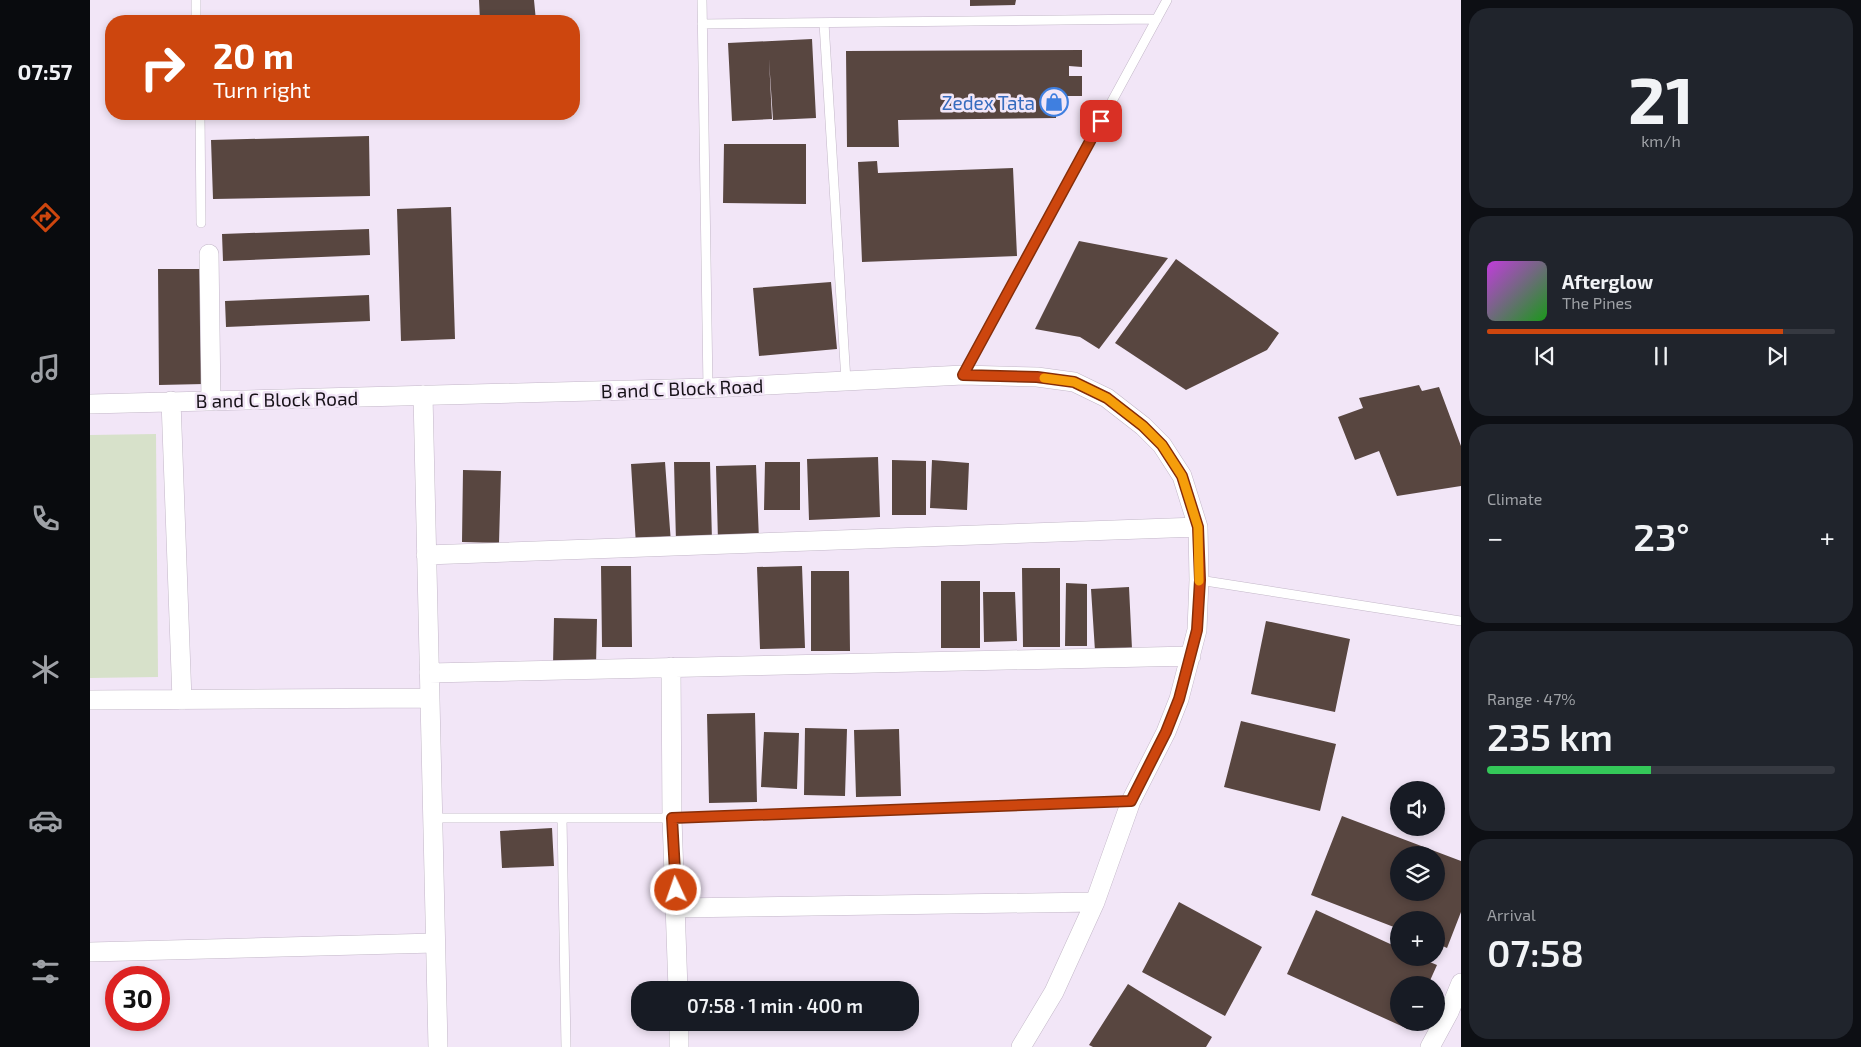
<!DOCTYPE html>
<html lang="en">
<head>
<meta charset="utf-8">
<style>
  body { margin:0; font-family:"Exo 2",sans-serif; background:#20242c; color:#f1f3f6; height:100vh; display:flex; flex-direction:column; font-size:19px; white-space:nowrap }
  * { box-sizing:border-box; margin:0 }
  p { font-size:16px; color:#9ea1a6 }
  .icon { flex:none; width:28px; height:28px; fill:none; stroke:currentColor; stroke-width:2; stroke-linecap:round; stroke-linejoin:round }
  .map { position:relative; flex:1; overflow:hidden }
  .details { display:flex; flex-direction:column; gap:8px; padding:8px; background:#0d0f14; width:400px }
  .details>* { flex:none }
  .guide { position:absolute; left:15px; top:15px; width:475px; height:105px; border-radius:20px; box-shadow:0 2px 8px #0003; background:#cd460e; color:#fff; overflow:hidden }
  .tools { position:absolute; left:1300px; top:781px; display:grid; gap:10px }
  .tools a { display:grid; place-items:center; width:55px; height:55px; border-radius:50%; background:#171b24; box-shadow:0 2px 8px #0003; font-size:25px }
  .speed { position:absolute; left:15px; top:966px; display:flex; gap:10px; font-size:25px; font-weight:700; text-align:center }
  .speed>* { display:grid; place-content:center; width:65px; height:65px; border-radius:50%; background:#171b24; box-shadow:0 2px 8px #0003; line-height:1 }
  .speed .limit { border:8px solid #d22; background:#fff; color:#111 }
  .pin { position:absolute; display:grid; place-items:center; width:42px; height:42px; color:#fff; margin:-21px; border-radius:10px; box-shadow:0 2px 8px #0006 }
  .me { position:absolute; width:55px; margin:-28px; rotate:357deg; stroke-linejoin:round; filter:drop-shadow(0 0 4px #0008) }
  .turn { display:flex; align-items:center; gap:18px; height:105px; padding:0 25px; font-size:22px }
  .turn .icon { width:65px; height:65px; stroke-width:2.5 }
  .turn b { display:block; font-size:35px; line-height:42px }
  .big { font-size:38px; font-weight:600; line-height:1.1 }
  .details .card { flex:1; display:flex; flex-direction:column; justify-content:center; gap:8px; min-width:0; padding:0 18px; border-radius:20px; background:#20242c }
  .details .dial { align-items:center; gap:0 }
  .dial b { font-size:65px; line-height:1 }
  .song { display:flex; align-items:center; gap:15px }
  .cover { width:60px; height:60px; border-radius:8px; background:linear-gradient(135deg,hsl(290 70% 55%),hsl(120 70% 35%)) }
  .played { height:5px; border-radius:2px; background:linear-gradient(90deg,#cd460e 85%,#363941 85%) }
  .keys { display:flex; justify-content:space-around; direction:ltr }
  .heat { display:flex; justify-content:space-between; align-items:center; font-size:28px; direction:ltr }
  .charge { height:8px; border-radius:4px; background:linear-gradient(90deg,#34c759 47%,#363941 0) }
  .trip { position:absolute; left:541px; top:981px; width:288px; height:50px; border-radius:20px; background:#171b24; box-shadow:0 2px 8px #0003; font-weight:600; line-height:50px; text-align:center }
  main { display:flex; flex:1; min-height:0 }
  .tab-bar { display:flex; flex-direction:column; width:90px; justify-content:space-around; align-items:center; background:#090b0e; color:#9ea1a6 }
  .tab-bar .icon { width:35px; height:35px }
  .tab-bar .active { color:#cd460e }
  .tab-bar b { font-size:22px; color:#f1f3f6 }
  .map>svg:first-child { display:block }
</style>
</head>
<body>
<main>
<nav class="tab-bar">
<b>07:57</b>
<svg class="icon active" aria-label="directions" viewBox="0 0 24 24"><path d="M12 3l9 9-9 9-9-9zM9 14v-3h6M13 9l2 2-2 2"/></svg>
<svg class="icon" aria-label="music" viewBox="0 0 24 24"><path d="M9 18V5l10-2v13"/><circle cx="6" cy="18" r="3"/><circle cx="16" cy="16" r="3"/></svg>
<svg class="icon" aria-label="phone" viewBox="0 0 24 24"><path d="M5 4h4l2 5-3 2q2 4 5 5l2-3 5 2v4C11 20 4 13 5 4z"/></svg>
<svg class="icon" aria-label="climate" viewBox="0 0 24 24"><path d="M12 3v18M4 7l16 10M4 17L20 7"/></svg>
<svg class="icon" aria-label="car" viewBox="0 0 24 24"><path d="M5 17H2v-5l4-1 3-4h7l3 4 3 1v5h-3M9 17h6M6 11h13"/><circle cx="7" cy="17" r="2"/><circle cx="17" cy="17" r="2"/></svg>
<svg class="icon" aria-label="filters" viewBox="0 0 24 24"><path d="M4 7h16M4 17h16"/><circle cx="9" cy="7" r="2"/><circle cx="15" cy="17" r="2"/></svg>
</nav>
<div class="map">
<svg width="1371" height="1047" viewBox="0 0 1371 1047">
  <rect width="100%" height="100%" fill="#f2e6f7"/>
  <path fill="#d7e1ca" d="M 66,434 L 68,677 L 0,678 L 0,435 Z"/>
  <path fill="#584640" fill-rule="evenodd" d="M 389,0 L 444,0 L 446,21 L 390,21 Z
    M 880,0 L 926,0 L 925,5 L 880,6 Z
    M 722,39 L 726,118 L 683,120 L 679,59 L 682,119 L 642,121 L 638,43 Z
    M 992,50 L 992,67 L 979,66 L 979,76 L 992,76 L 992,96 L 966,96 L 966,118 L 808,120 L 809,147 L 757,147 L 756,51 Z
    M 279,136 L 280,196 L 123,199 L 121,140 Z
    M 634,144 L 716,144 L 716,204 L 633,203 Z
    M 787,161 L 788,173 L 923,168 L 927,256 L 772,262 L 768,162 Z
    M 361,207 L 365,339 L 311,341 L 307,209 Z
    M 279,229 L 280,255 L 133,261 L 132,234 Z
    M 989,241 L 1078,258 L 1009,349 L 990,337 L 945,329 Z
    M 1086,259 L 1189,333 L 1177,350 L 1096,390 L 1025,343 Z
    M 68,269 L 112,269 L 114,384 L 69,385 Z
    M 741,282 L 747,349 L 669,356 L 663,288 Z
    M 279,295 L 280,321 L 136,327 L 135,301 Z
    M 1329,385 L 1332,391 L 1349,387 L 1371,446 L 1371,486 L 1307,496 L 1289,451 L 1265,460 L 1248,417 L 1273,408 L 1269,398 Z
    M 788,457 L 790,517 L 719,520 L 717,459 Z
    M 802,460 L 836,461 L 836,515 L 802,515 Z
    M 842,460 L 879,463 L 877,510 L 840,508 Z
    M 575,462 L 581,543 L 546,545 L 541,464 Z
    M 584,462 L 620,462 L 622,541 L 586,542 Z
    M 675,462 L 710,462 L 710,510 L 674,510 Z
    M 666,465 L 669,540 L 628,541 L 626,466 Z
    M 373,470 L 411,471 L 409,543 L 372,542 Z
    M 511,566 L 541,566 L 542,647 L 512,647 Z
    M 712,566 L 715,648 L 670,649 L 667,567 Z
    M 932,568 L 970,568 L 970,647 L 933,647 Z
    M 721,571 L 759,571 L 760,651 L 721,651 Z
    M 851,581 L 890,581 L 890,648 L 851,648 Z
    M 976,583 L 997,584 L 997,646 L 975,646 Z
    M 1039,587 L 1042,649 L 1005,651 L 1001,589 Z
    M 893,592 L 925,592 L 927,641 L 894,642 Z
    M 464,618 L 507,619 L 506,666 L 463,665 Z
    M 1176,621 L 1260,639 L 1245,712 L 1161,694 Z
    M 665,713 L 667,802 L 619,803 L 617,714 Z
    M 1151,721 L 1246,744 L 1230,811 L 1134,787 Z
    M 715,728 L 757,729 L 755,796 L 714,795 Z
    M 809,729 L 811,796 L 766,797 L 764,730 Z
    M 674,732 L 709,733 L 707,789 L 671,787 Z
    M 1252,816 L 1371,861 L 1371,912 L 1357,948 L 1346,943 L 1346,920 L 1309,920 L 1309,929 L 1221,895 ZM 1309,855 L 1346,855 L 1346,892 L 1309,892 Z
    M 462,828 L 464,866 L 412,868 L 410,831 Z
    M 1089,902 L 1172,947 L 1135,1016 L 1052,972 Z
    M 1226,910 L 1309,948 L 1309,958 L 1330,958 L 1347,965 L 1338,985 L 1309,985 L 1309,1022 L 1321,1022 L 1318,1029 L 1197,974 Z
    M 1038,984 L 1122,1037 L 1116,1047 L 1003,1047 L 999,1045 Z"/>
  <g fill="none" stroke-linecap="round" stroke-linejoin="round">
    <defs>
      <path id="lane" d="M 106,0 L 106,21
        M 612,0 L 618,388
        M 734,23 L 756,381
        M 612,24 L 1067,19
        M 110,114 L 111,223
        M 873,375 L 1077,0
        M 1109,580 L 1371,621
        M 344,818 L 582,818 L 1041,801
        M 472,818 L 476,1047"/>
      <path id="street" d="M 119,254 L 121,401
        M 333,395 L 348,1047
        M 81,401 L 92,700
        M 0,404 L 618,388 L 873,375 L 947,377 L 984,382 L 1017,398 L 1053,426 L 1072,445 L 1092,476 L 1108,527 L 1109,580 L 1107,630 L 1089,699 L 1076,732 L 1041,801 L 1005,902 L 964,992 L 931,1047
        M 336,555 L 1108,527
        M 581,667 L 582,818 L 588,990
        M 339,673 L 1101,656
        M 0,700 L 340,698
        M 586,908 L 1005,902
        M 0,952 L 345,943
        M 589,1022 L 589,1047
        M 1340,1047 L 1359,1012 L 1371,983"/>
    </defs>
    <use href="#lane" stroke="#c3b7c8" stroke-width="10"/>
    <use href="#street" stroke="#c3b7c8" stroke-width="20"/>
    <use href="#lane" stroke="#fff" stroke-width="9"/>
    <use href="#street" stroke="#fff" stroke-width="19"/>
  </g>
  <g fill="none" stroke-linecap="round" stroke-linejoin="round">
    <defs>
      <path id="route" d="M 586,890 L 582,818 L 1041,801 L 1076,732 L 1089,699 L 1107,630 L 1110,580 L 1108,527 L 1092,476 L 1072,445 L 1053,426 L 1017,398 L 984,382 L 947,377 L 873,375 L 1011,121"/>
    </defs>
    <use href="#route" stroke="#852e09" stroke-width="12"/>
    <use href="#route" stroke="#cd460e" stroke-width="9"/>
    <path stroke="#f59e0b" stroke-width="9" d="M 954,378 L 984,382 L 1017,398 L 1053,426 L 1072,445 L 1092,476 L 1108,527 L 1109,581"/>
  </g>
  <defs>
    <symbol id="shop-ring" viewBox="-11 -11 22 22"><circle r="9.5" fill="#f2e6f7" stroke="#3f7fe0" stroke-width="1.5"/><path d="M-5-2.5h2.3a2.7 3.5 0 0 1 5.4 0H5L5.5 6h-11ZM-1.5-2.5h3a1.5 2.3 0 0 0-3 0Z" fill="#3f7fe0"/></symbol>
  </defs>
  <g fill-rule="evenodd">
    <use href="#shop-ring" x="948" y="86" width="32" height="32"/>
  </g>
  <g text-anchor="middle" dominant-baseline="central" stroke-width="5" stroke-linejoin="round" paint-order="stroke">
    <g font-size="19" fill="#366cbe" stroke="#f2e6f7" text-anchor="end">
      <text x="945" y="102">Zedex Tata</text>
    </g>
    <g font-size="19" fill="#171218" stroke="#f2e6f7">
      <text transform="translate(592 388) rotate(-2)">B and C Block Road</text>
      <text transform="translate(187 399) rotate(-1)">B and C Block Road</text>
    </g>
  </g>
</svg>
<div class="tools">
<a><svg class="icon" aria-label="sound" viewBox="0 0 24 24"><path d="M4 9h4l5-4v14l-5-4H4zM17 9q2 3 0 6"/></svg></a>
<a><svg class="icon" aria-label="layers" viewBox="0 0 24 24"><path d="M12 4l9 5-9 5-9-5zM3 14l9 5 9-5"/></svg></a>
<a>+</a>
<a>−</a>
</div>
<div class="speed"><div class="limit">30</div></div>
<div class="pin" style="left:1011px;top:121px;background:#d93025"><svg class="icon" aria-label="arrive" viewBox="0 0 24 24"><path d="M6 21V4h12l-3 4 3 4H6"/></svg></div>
<svg class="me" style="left:586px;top:890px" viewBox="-20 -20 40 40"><circle r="17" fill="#cd460e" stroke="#fff" stroke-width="3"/><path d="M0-11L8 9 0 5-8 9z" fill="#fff"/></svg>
<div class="trip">07:58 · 1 min · 400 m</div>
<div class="guide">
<div class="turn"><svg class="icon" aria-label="right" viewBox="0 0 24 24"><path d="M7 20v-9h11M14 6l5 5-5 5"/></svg><div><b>20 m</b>Turn right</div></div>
</div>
</div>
<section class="details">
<div class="card dial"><b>21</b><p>km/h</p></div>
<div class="card">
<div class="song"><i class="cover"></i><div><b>Afterglow</b><p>The Pines</p></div></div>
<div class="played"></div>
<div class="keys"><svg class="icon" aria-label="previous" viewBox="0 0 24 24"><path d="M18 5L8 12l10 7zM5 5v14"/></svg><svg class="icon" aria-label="pause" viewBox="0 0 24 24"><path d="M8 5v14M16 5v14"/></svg><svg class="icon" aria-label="next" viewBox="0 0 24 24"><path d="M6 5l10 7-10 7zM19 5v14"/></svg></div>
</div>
<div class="card"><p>Climate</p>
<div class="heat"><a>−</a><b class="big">23°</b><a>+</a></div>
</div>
<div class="card"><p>Range · 47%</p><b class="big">235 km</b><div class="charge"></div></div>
<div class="card"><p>Arrival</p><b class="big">07:58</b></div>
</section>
</main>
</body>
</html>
